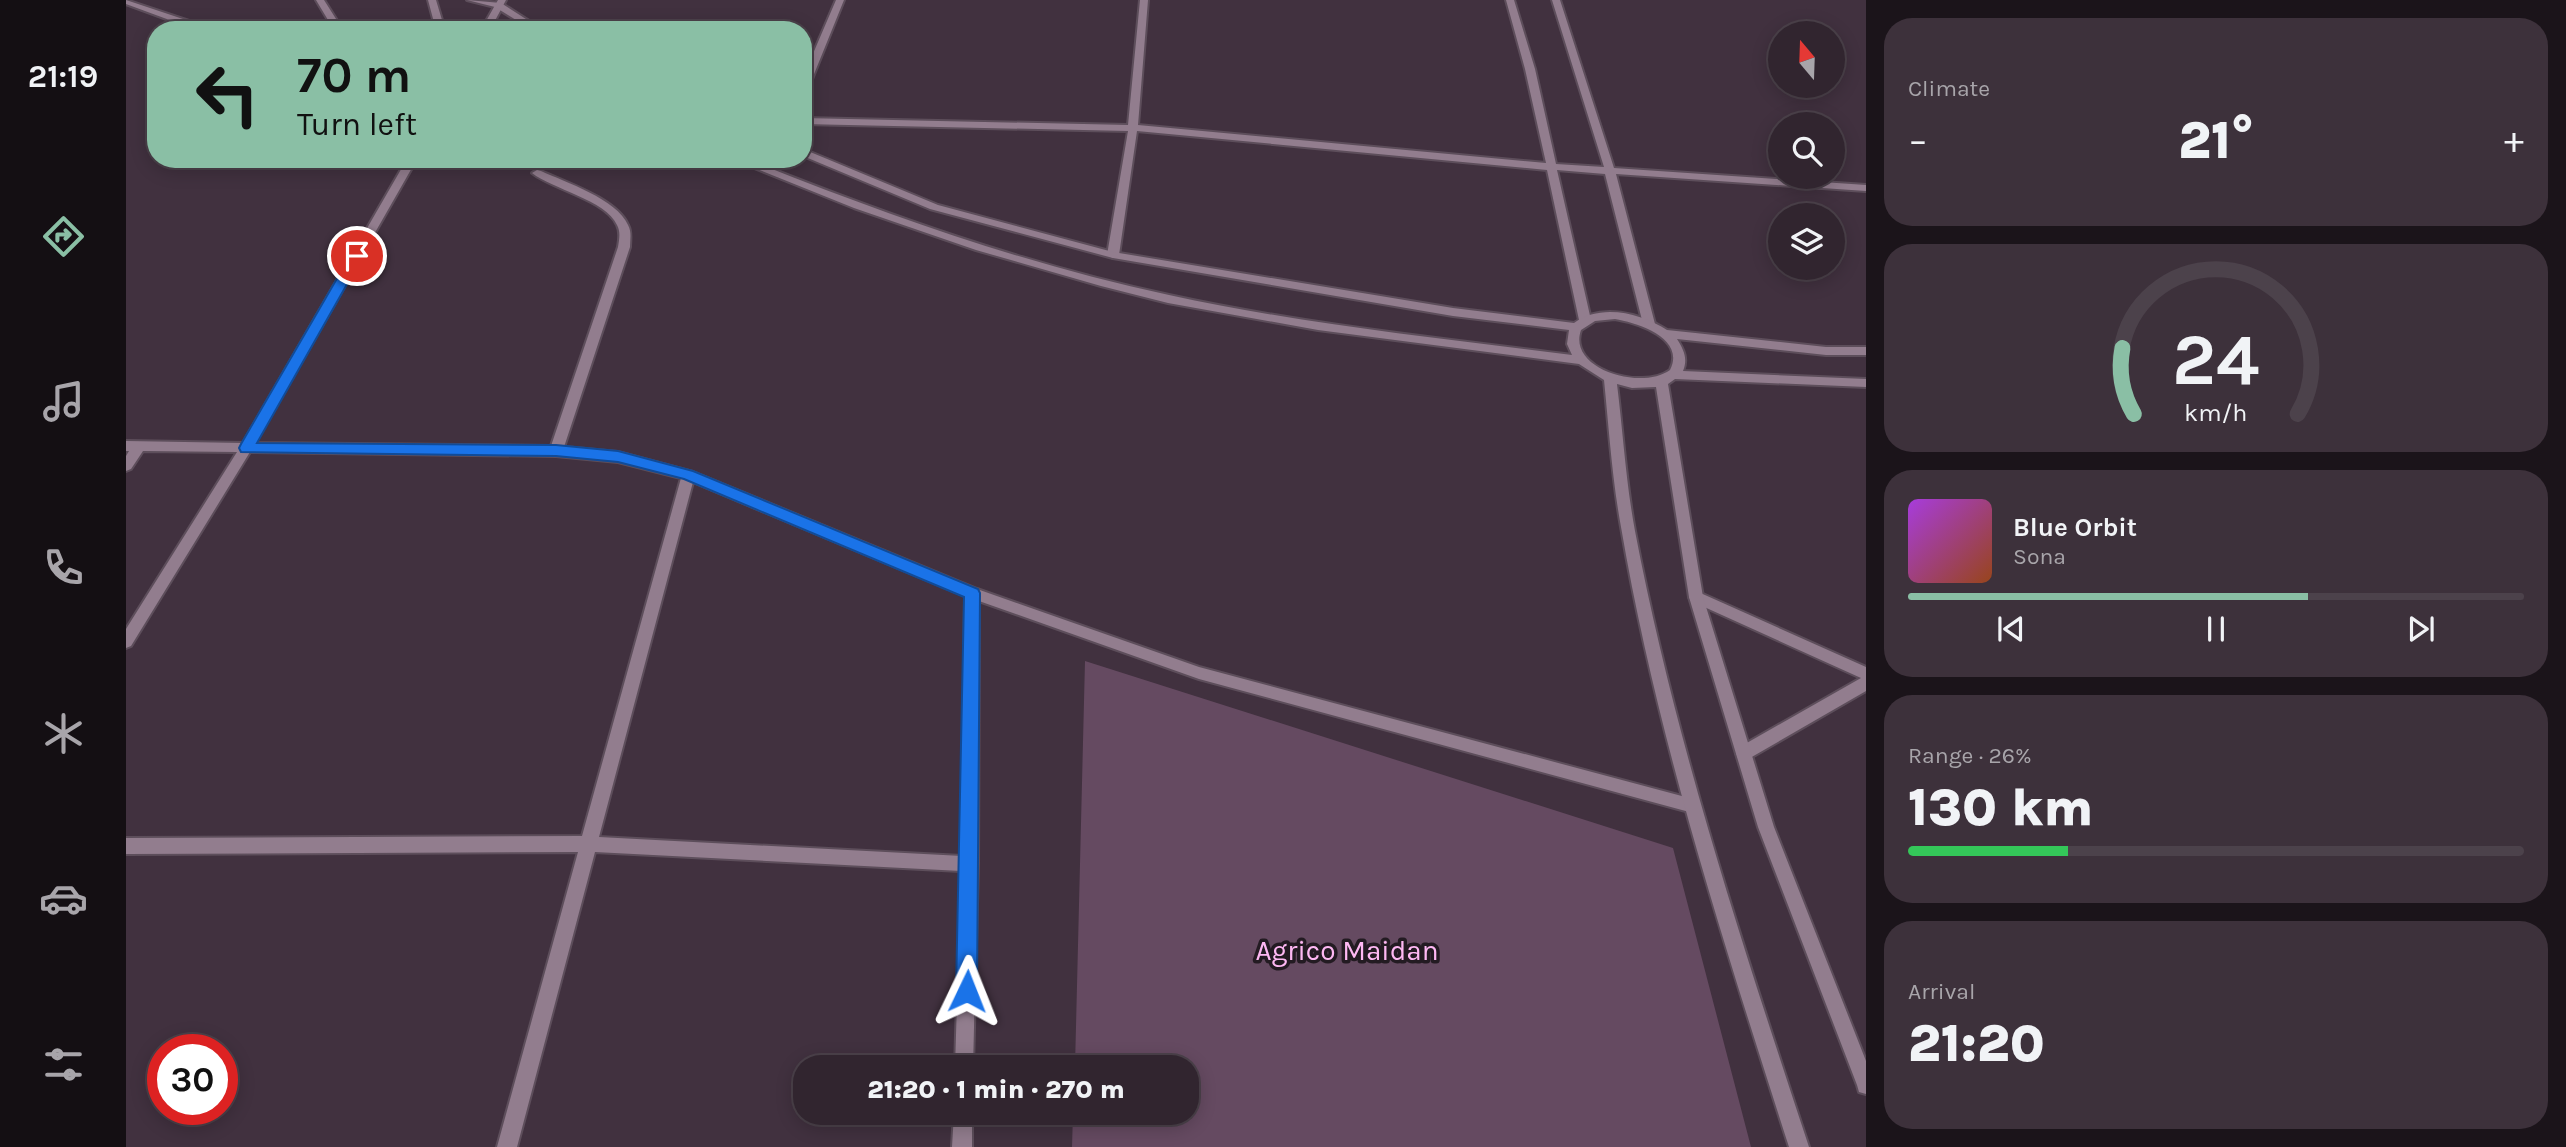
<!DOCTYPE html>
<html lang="en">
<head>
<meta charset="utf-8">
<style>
  body { margin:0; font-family:Karla,sans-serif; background:#3d313b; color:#f1f3f6; height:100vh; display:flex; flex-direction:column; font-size:26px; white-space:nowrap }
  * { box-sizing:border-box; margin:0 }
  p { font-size:23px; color:#a8a5aa }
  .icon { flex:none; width:38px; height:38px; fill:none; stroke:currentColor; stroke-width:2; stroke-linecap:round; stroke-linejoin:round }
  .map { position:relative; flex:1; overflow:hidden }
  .side { display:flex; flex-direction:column; gap:18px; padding:18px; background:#1b141a; width:700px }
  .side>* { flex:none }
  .top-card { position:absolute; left:21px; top:21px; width:665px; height:147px; border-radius:28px; box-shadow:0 4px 18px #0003,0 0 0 2px #4c424b; background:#8abfa5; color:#111; overflow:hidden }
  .needle { width:46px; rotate:341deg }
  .controls { position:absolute; left:1642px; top:21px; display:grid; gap:14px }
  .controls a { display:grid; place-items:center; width:77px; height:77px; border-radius:50%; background:#31252f; box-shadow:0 4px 18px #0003,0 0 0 2px #4c424b; font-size:35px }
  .speed { position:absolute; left:21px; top:1034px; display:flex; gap:14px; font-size:35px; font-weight:700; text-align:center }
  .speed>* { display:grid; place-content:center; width:91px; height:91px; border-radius:50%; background:#31252f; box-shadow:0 4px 18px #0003,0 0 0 2px #4c424b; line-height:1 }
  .speed .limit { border:10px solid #d22; background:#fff; color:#111 }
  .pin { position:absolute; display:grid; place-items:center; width:60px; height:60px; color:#fff; margin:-30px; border:4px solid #fff; border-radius:50%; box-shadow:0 2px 7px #0007 }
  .me { position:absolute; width:77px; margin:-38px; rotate:2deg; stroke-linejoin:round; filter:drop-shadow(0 0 5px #0008) }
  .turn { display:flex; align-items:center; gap:24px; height:147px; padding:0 35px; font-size:32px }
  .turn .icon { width:91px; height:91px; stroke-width:2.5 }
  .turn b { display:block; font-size:49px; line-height:60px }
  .big { font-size:52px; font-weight:800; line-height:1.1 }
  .side .widget { flex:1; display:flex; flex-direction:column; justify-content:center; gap:10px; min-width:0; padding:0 24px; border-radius:28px; background:#3d313b }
  .side .dial { align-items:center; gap:0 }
  .dial svg { height:182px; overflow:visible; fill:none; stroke:#4c424b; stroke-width:7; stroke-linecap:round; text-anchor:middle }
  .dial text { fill:#f1f3f6; stroke:none }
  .song { display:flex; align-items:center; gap:21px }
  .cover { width:84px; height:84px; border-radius:10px; background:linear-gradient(135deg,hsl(280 70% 55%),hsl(20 70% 35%)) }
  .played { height:7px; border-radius:4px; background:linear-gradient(90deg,#8abfa5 65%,#4c424b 65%) }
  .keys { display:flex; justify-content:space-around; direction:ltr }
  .heat { display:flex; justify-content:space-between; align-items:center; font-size:38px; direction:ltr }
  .charge { height:10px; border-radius:5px; background:linear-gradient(90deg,#34c759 26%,#4c424b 0) }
  .trip { position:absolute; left:667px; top:1055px; width:406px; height:70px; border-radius:28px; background:#31252f; box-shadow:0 4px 18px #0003,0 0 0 2px #4c424b; font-weight:800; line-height:70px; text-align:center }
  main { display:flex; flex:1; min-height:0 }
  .menu { display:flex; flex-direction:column; width:126px; justify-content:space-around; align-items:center; background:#140f13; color:#a8a5aa }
  .menu .icon { width:49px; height:49px }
  .menu .active { color:#8abfa5 }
  .menu b { font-size:32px; color:#f1f3f6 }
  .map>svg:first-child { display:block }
</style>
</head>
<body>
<main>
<nav class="menu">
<b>21:19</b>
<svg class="icon active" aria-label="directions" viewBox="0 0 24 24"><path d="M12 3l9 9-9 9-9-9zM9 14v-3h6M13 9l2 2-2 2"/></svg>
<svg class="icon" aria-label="music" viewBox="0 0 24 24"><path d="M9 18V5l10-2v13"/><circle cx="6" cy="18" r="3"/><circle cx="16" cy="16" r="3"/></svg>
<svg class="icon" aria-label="phone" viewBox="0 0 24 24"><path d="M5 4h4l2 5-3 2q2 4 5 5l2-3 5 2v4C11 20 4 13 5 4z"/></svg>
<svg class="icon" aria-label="climate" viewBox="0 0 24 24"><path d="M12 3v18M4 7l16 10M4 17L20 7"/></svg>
<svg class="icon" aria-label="car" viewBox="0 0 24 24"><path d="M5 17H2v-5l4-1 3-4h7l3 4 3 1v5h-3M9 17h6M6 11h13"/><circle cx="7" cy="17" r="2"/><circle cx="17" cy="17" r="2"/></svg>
<svg class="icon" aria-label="filters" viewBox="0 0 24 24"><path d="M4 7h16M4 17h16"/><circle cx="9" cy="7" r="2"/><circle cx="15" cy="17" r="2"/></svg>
</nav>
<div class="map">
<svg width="1740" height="1147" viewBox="0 0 1740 1147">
  <rect width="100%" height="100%" fill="#41313f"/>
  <path fill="#654a61" d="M 959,661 L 1547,848 L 1625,1147 L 946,1147 L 947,1113 L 1060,1113 L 1060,1068 L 949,1067 Z"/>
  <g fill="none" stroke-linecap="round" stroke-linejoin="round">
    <defs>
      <path id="minor" d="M 0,0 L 63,21 L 73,30 L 63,30 L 57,25 L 0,4 Z
        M 190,0 L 198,0 L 217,30 L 208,30 Z
        M 372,0 L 380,0 L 364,30 L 355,30 Z
        M 710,0 L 718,0 L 682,89 L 677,92 L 677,77 Z
        M 1014,0 L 1022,0 L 1012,125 L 1420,163 L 1399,69 L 1380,0 L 1388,0 L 1409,69 L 1430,164 L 1478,167 L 1426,0 L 1434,0 L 1488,168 L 1740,185 L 1740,191 L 1490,174 L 1529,324 L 1523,328 L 1517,324 L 1479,174 L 1431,170 L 1465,320 L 1459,324 L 1453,320 L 1421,170 L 1011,131 L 993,255 L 987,258 L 981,255 L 1002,131 L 677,124 L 677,118 L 1002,125 Z
        M 281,159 L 291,159 L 129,443 L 425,446 L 492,247 C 493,240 495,232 491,225 C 480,200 426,189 406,173 L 411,170 L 415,171 C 439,182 491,199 502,225 C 506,232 504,240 504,247 L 438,447 L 492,452 L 567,472 L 851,589 L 1073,667 L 1567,799 L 1573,801 L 1575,806 L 1573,811 L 1567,813 L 1073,679 L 853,601 L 852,864 L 847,1068 L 829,1068 L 835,871 L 469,852 L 391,1147 L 371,1147 L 452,852 L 0,854 L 0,838 L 456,836 L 555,478 L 492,462 L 430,456 L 124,452 L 5,646 L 0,648 L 0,629 L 111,452 L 17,451 L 5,469 L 0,471 L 0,456 L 3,451 L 0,451 L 0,441 L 117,443 ZM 567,482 L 839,596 L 836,856 L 473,837 Z
        M 1570,591 L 1740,667 L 1740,691 L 1624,758 L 1618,760 L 1612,758 L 1610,753 L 1612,748 L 1735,678 L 1565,601 L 1563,597 L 1565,593 Z
        M 828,1113 L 846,1113 L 846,1147 L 826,1147 Z"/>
      <path id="tertiary" d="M 302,0 L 310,0 L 319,30 L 310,30 Z
        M 341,0 L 375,3 L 417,30 L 406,30 L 369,7 Z
        M 677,149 L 812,205 L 987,252 L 1327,308 L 1448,323 C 1475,303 1515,313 1541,330 L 1700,347 L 1740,347 L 1740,355 L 1700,355 L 1551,339 C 1558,350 1562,359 1557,371 L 1740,379 L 1740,387 L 1549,379 L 1542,384 L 1577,597 L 1648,827 L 1740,1061 L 1740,1094 L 1733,1092 L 1731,1085 L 1632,827 L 1563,597 L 1530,387 L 1506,388 L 1491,384 C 1497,433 1500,483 1509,531 C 1549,741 1616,944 1683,1147 L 1663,1147 C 1598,944 1531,738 1495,527 C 1486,478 1483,429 1478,380 L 1453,364 L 1192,330 L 1042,303 L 975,286 L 850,250 L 728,208 L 606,159 L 621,159 C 758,214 898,264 1043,295 C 1176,324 1311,338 1446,355 L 1441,344 L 1443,330 L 1327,316 L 987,258 L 804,209 L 677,156 ZM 1489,319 C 1512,323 1560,338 1544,370 C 1515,391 1441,369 1455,330 L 1469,321 Z"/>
    </defs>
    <use href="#minor" stroke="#5d4e5b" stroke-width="4"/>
    <use href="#tertiary" stroke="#5d4e5b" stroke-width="4"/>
    <use href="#minor" fill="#927d8e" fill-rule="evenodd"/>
    <use href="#tertiary" fill="#927d8e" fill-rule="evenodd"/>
  </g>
  <path fill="#1a73e8" stroke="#114b97" stroke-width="2" d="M 231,252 L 237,256 L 131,443 L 430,445 L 492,451 L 567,471 L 852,589 L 854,593 L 851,991 L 848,998 L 841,1001 L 833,998 L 830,991 L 838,597 L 558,479 L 492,462 L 430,456 L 115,452 L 113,448 L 115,444 L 224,256 Z"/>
  <g text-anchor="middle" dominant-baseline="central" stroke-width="7" stroke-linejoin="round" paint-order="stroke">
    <g font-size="28" fill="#feb8f3" stroke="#231b22">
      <text x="1221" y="950">Agrico Maidan</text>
    </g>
  </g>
</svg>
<div class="controls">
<a><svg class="needle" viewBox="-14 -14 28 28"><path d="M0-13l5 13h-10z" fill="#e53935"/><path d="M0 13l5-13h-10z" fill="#a8a5aa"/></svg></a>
<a><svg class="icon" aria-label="search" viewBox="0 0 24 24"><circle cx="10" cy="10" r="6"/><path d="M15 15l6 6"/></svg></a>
<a><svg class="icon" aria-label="layers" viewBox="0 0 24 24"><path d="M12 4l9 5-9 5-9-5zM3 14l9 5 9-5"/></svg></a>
</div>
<div class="speed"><div class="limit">30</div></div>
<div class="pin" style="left:231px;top:256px;background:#d93025"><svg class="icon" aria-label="arrive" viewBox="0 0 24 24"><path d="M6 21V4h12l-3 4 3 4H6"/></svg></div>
<svg class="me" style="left:841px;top:991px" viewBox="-20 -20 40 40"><path d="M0-17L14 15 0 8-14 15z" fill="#1a73e8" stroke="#fff" stroke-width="4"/></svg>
<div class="trip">21:20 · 1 min · 270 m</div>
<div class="top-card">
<div class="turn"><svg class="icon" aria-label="left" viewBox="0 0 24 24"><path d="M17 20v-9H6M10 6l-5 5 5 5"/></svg><div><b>70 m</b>Turn left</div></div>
</div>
</div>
<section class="side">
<div class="widget"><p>Climate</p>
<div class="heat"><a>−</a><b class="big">21°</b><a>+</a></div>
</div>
<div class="widget dial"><svg viewBox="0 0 100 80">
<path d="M14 69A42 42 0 1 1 86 69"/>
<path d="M14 69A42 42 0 0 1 9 40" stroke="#8abfa5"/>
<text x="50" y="56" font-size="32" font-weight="700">24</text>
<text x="50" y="72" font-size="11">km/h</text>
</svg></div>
<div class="widget">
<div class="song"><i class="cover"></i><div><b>Blue Orbit</b><p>Sona</p></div></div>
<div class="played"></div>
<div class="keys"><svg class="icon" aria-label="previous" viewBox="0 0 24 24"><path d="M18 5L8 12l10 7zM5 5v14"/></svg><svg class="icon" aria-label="pause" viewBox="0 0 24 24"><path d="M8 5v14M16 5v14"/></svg><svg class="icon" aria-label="next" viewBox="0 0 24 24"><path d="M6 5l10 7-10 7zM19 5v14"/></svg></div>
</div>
<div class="widget"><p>Range · 26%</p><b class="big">130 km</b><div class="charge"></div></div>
<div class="widget"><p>Arrival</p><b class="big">21:20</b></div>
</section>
</main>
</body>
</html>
